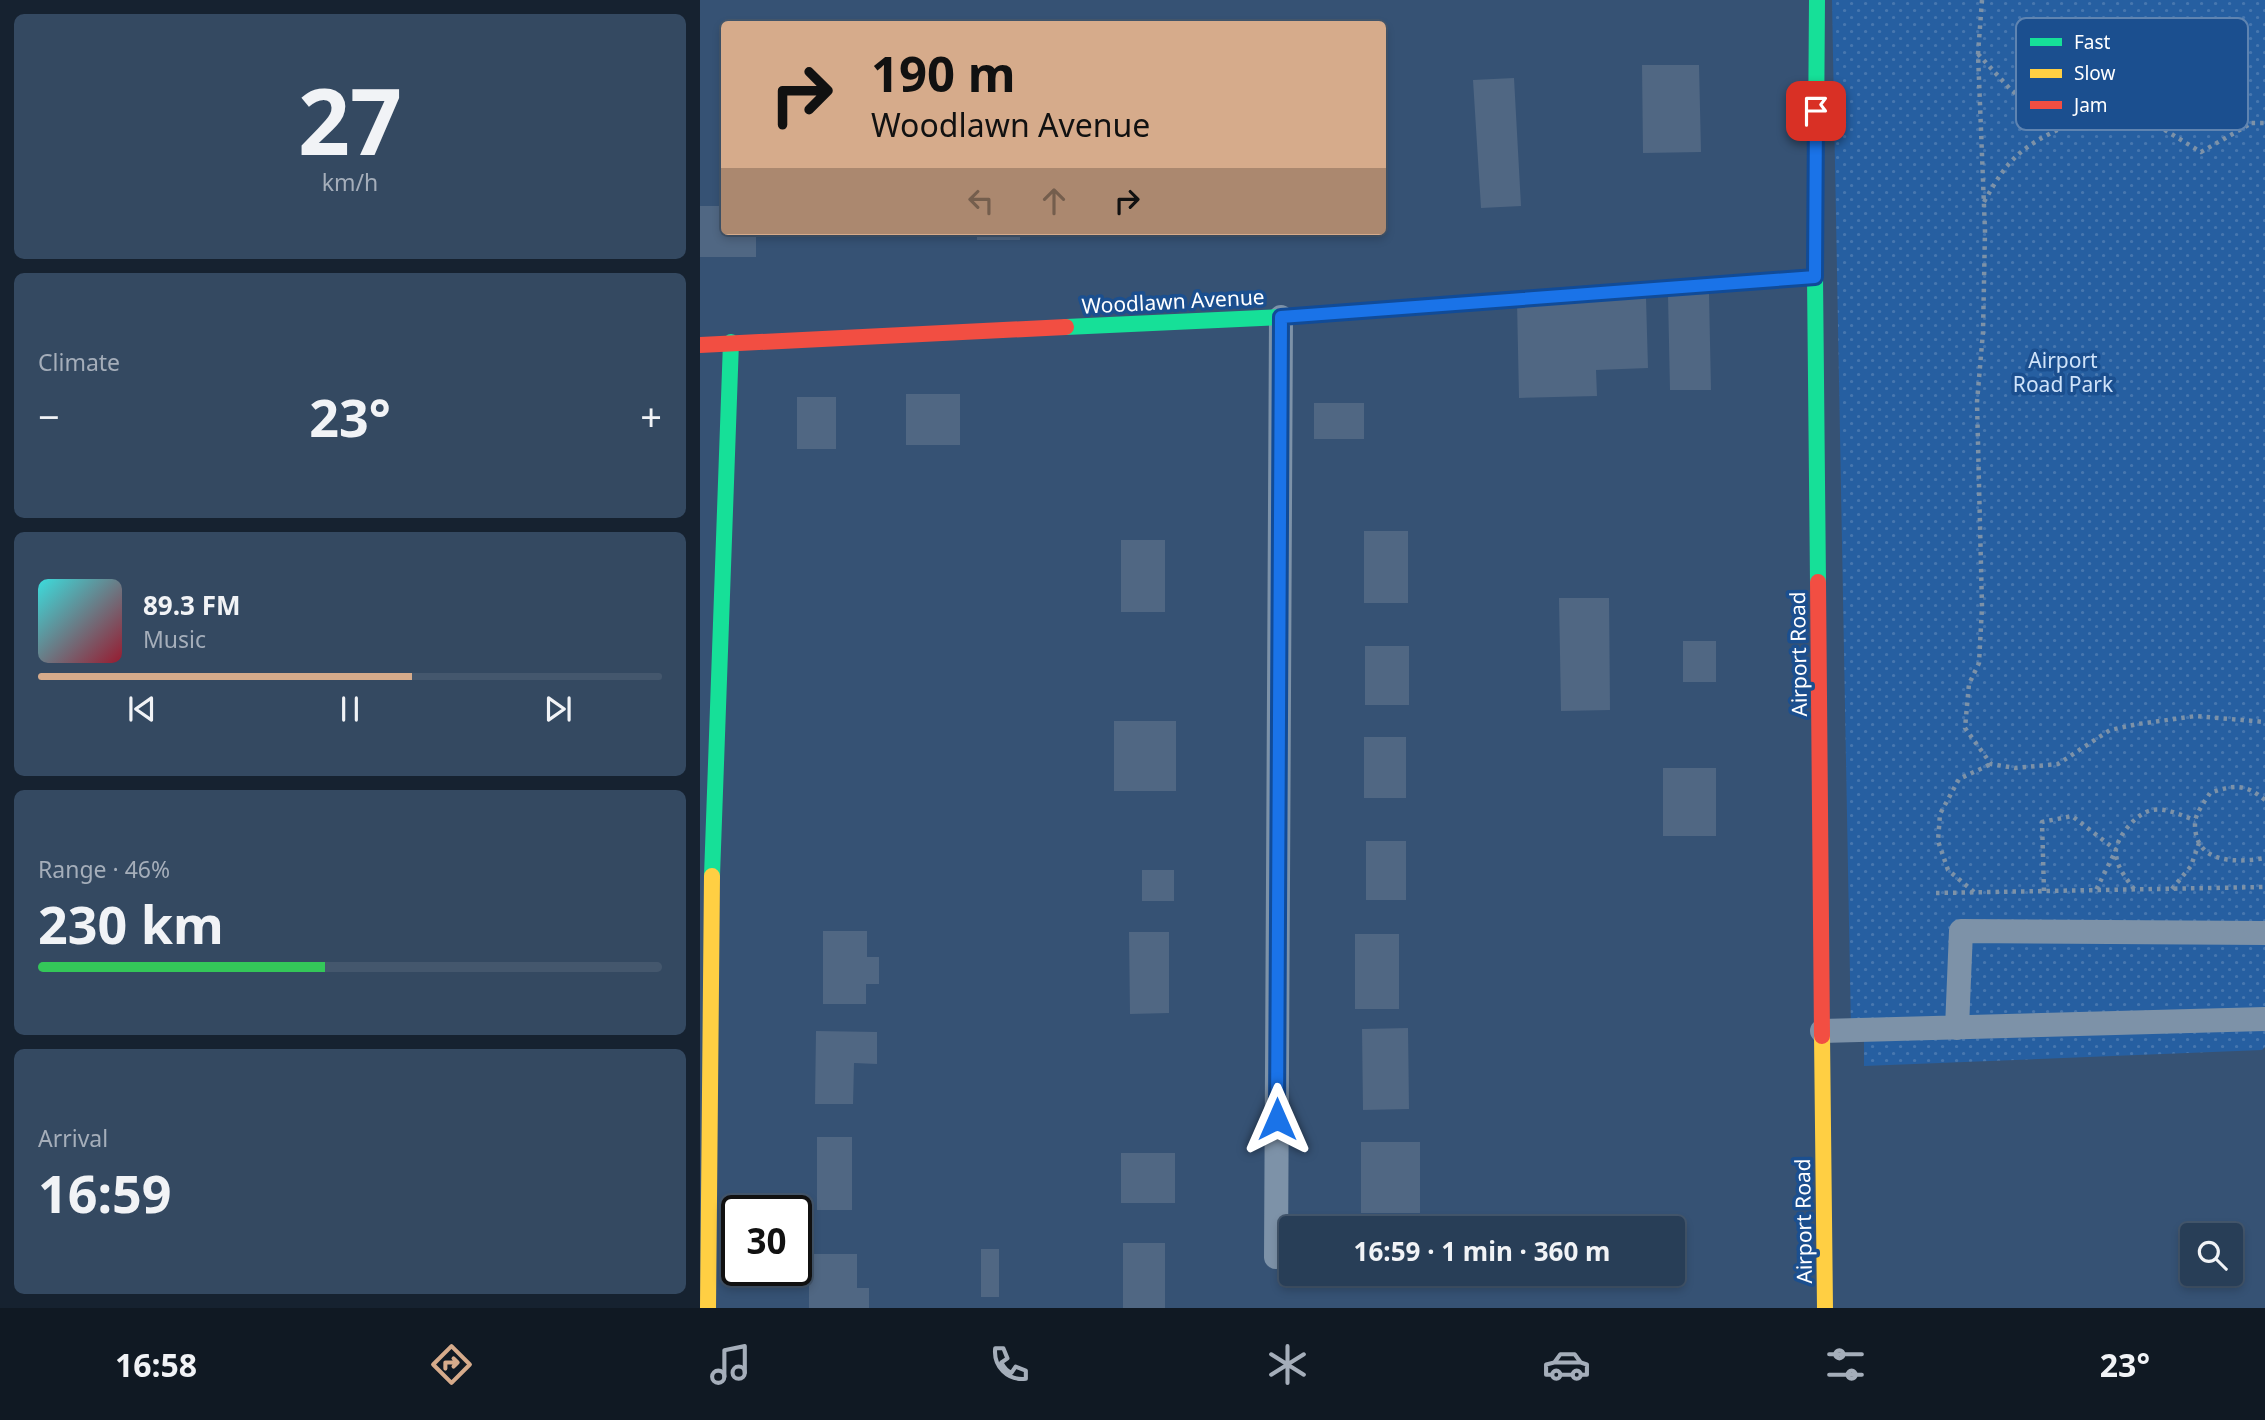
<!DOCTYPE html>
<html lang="en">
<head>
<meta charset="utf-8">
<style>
  body { margin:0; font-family:"Noto Sans",sans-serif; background:#344961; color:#f1f3f6; height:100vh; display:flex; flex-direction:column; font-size:26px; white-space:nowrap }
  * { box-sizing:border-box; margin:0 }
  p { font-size:23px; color:#a5aeba }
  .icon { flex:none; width:38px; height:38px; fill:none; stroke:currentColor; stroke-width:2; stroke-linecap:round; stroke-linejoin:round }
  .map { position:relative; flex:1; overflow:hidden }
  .drawer { display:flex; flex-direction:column; gap:14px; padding:14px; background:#162230; width:700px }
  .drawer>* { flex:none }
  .guide { position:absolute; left:21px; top:21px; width:665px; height:214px; border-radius:7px; box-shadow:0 4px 10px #0003,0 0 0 2px #44576d; background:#d6ab8b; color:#111; overflow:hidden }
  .fabs { position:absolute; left:1480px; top:1223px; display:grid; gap:14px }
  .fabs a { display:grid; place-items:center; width:63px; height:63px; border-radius:7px; background:#283e57; box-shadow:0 4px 10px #0003,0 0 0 2px #44576d; font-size:35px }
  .speed { position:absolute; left:21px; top:1195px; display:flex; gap:14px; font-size:35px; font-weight:700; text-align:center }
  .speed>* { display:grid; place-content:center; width:91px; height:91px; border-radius:50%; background:#283e57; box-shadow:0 4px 10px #0003,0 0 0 2px #44576d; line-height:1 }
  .speed .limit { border:4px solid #111; border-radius:10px; background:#fff; color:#111 }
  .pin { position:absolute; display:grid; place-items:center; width:60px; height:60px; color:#fff; margin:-30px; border-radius:14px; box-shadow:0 4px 10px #0006 }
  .me { position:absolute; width:77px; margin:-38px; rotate:0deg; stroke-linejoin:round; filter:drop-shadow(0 0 5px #0008) }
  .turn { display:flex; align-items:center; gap:24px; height:147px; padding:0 35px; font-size:32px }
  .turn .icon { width:91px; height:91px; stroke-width:2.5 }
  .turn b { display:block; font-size:49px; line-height:60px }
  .lanes { display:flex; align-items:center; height:66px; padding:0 35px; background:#0003; justify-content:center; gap:35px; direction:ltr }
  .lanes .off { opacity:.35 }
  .big { font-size:52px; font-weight:700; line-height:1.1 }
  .drawer .tile { flex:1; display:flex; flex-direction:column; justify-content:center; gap:10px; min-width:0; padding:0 24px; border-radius:10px; background:#344961 }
  .drawer .dial { align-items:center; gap:0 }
  .dial b { font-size:91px; line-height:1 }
  .song { display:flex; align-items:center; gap:21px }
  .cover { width:84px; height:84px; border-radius:10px; background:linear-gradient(135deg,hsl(180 70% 55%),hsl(350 70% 35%)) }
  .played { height:7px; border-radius:4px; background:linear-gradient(90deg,#d6ab8b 60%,#44576d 60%) }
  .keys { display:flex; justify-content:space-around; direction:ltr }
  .heat { display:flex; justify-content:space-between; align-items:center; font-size:38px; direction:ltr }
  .charge { height:10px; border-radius:5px; background:linear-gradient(90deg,#34c759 46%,#44576d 0) }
  .trip { position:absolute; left:579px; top:1216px; width:406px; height:70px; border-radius:7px; background:#283e57; box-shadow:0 4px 10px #0003,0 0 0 2px #44576d; font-weight:700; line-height:70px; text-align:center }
  .dock { display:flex; height:112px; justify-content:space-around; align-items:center; background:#101923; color:#a5aeba }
  .dock .icon { width:49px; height:49px }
  .dock .active { color:#d6ab8b }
  .dock b { font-size:32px; color:#f1f3f6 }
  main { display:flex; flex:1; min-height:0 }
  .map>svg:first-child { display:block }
</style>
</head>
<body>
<main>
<section class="drawer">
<div class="tile dial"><b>27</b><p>km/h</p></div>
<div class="tile"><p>Climate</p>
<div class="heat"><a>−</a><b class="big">23°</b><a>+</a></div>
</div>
<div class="tile">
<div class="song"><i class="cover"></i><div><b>89.3 FM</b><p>Music</p></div></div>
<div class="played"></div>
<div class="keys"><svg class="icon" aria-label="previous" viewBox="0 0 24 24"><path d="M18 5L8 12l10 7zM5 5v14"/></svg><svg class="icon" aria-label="pause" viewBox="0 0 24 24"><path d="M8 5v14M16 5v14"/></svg><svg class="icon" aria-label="next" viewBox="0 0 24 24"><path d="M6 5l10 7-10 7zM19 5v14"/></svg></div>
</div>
<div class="tile"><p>Range · 46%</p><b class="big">230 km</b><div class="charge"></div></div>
<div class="tile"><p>Arrival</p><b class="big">16:59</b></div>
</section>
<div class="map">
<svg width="1565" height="1308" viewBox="0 0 1565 1308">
  <defs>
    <pattern id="park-dots" width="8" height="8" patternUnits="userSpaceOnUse" patternTransform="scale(1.75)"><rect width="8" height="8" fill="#265fa1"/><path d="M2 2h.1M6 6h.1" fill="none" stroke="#4777af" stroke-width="1.8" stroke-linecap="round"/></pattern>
  </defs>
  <rect width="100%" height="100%" fill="#365274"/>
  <path fill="url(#park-dots)" d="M 1132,0 L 1565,0 L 1565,1047 L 1562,1050 L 1164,1066 L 1164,1032 L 1151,1032 Z"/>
  <path fill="#506783" d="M 942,65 L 999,65 L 1001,152 L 943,153 Z
    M 814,78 L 821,206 L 781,208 L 773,80 Z
    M 0,206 L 24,206 L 24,231 L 56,231 L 56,257 L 0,257 Z
    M 277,231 L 320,231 L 320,240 L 277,240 Z
    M 1009,294 L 1011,390 L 970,390 L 968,295 Z
    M 946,298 L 948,368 L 896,370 L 897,396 L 819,398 L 817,301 Z
    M 206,394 L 260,394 L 260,445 L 206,445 Z
    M 97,397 L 136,397 L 136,449 L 97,449 Z
    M 614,403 L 664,403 L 664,439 L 614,439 Z
    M 664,531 L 708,531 L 708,603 L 664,603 Z
    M 421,540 L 465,540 L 465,612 L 421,612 Z
    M 859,598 L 909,598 L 910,710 L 861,711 Z
    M 983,641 L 1016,641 L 1016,682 L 983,682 Z
    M 665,646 L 709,646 L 709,705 L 665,705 Z
    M 414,721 L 476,721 L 476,791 L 414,791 Z
    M 664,737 L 706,737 L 706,798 L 664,798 Z
    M 963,768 L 1016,768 L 1016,836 L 963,836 Z
    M 666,841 L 706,841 L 706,900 L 666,900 Z
    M 442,870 L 474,870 L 474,901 L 442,901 Z
    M 123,931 L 167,931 L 167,957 L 179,957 L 179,984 L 166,984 L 166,1004 L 123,1004 Z
    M 429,932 L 469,932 L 469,1013 L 430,1014 Z
    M 655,934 L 699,934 L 699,1009 L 655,1009 Z
    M 708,1028 L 709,1109 L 663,1110 L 662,1029 Z
    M 116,1031 L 177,1032 L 177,1064 L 154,1063 L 153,1104 L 115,1104 Z
    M 117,1137 L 152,1137 L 152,1210 L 117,1210 Z
    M 661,1142 L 720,1142 L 720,1213 L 661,1213 Z
    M 421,1153 L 475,1153 L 475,1203 L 421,1203 Z
    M 423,1243 L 465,1243 L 465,1308 L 423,1308 Z
    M 281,1249 L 299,1249 L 299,1297 L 281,1297 Z
    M 109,1254 L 157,1254 L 157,1288 L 169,1288 L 169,1308 L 109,1308 Z"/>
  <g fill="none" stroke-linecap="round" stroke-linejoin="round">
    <path stroke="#7d92a8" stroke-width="4.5" stroke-dasharray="3.5 5" stroke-linecap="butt" d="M 1282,0 L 1278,54 L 1285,231 L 1283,332 L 1277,402 L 1282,607 L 1279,663 L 1269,684 L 1265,728 L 1291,764 L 1315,768 L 1358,764 L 1410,730 L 1438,724 L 1496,716 L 1565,722
      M 1278,54 L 1311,90 L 1340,113 L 1368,125 L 1450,121 L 1499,94 L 1551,123 L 1565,123
      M 1450,121 L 1501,152 L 1550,124
      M 1284,202 C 1308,158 1322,146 1368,125
      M 1565,800 C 1545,783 1533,785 1510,793 C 1505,801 1495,814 1495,823 C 1494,864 1536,863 1565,858
      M 1434,889 C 1426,878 1414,864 1416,849 C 1419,834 1437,813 1452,810 C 1466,807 1482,816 1495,820
      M 1472,889 L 1491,866 L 1499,843
      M 1344,891 L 1342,822 L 1372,816 L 1416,850 L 1396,890
      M 1274,892 L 1248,870 L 1238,841 L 1240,814 L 1259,779 L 1291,764
      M 1236,893 L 1565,887"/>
    <path stroke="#7d92a8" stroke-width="24" d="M 1257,1028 L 1261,931 L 1565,933
      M 1122,1031 L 1565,1019
      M 576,1257 L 581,317"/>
    <path stroke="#16e098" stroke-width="16" d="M 1117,0 L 1115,277 L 1118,582
      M 366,327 L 581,317 L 805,300
      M 12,876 L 31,342"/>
    <path stroke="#ffcf43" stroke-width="16" d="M 1122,1036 L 1125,1308
      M 8,1308 L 12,876"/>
    <path stroke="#f24e42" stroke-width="16" d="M 805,300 L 1115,277
      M 0,345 L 366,327
      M 1118,582 L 1122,1036"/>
  </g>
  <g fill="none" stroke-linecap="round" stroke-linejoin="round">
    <defs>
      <path id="route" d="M 577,1119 L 581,317 L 1115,277 L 1116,111"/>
    </defs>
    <use href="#route" stroke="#114b97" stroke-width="18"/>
    <use href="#route" stroke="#1a73e8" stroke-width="12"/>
  </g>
  <g text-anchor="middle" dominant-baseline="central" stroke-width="7" stroke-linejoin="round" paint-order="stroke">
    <g font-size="21" fill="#fff" stroke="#1b4f8f">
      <text transform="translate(473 301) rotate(-3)">Woodlawn Avenue</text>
      <text transform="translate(1098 654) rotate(-91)">Airport Road</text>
      <text transform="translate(1103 1221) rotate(-91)">Airport Road</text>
    </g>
    <g font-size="21" fill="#cfe3fa" stroke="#1b4f8f">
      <text x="1363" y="360">Airport<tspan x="1363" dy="24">Road Park</tspan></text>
    </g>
  </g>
  <rect x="1316" y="18" width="232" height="112" rx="10" fill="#1b4f8f" stroke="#5f84b1" stroke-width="2"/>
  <rect x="1330" y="38" width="32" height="8" fill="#16e098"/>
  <rect x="1330" y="69" width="32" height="9" fill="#ffcf43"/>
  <rect x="1330" y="101" width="32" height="8" fill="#f24e42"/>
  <g font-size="19" fill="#fff">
    <text x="1374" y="49">Fast</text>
    <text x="1374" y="80">Slow</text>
    <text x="1374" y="112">Jam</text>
  </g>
</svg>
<div class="fabs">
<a><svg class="icon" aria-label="search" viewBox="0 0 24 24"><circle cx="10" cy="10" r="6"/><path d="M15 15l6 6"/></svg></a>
</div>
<div class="speed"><div class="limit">30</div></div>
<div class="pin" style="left:1116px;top:111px;background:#d93025"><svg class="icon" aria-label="arrive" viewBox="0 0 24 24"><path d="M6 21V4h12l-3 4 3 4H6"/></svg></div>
<svg class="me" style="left:577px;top:1119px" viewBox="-20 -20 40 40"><path d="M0-17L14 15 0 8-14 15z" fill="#1a73e8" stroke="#fff" stroke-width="4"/></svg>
<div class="trip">16:59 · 1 min · 360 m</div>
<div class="guide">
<div class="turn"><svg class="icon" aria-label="right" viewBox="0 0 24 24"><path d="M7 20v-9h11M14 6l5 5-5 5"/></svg><div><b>190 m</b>Woodlawn Avenue</div></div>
<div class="lanes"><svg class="icon off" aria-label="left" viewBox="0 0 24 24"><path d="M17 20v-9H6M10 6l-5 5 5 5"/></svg><svg class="icon off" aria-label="ahead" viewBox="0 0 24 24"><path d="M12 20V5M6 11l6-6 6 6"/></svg><svg class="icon" aria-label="right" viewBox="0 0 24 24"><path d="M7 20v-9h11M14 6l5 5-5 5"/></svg></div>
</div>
</div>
</main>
<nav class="dock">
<b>16:58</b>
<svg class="icon active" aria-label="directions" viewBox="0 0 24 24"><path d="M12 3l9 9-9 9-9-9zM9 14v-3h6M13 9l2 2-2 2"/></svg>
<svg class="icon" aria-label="music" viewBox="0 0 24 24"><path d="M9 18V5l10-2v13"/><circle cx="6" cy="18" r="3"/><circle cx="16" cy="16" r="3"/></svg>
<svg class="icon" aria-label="phone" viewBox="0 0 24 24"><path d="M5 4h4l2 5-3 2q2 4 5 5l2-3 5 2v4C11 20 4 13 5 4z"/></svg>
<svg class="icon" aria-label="climate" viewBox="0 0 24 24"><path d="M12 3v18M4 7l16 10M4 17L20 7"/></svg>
<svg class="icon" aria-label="car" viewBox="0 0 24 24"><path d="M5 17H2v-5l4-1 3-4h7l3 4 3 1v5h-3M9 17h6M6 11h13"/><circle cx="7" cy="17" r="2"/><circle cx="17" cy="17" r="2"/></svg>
<svg class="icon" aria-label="filters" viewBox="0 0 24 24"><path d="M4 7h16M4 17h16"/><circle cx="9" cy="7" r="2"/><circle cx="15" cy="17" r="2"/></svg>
<b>23°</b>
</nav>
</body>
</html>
